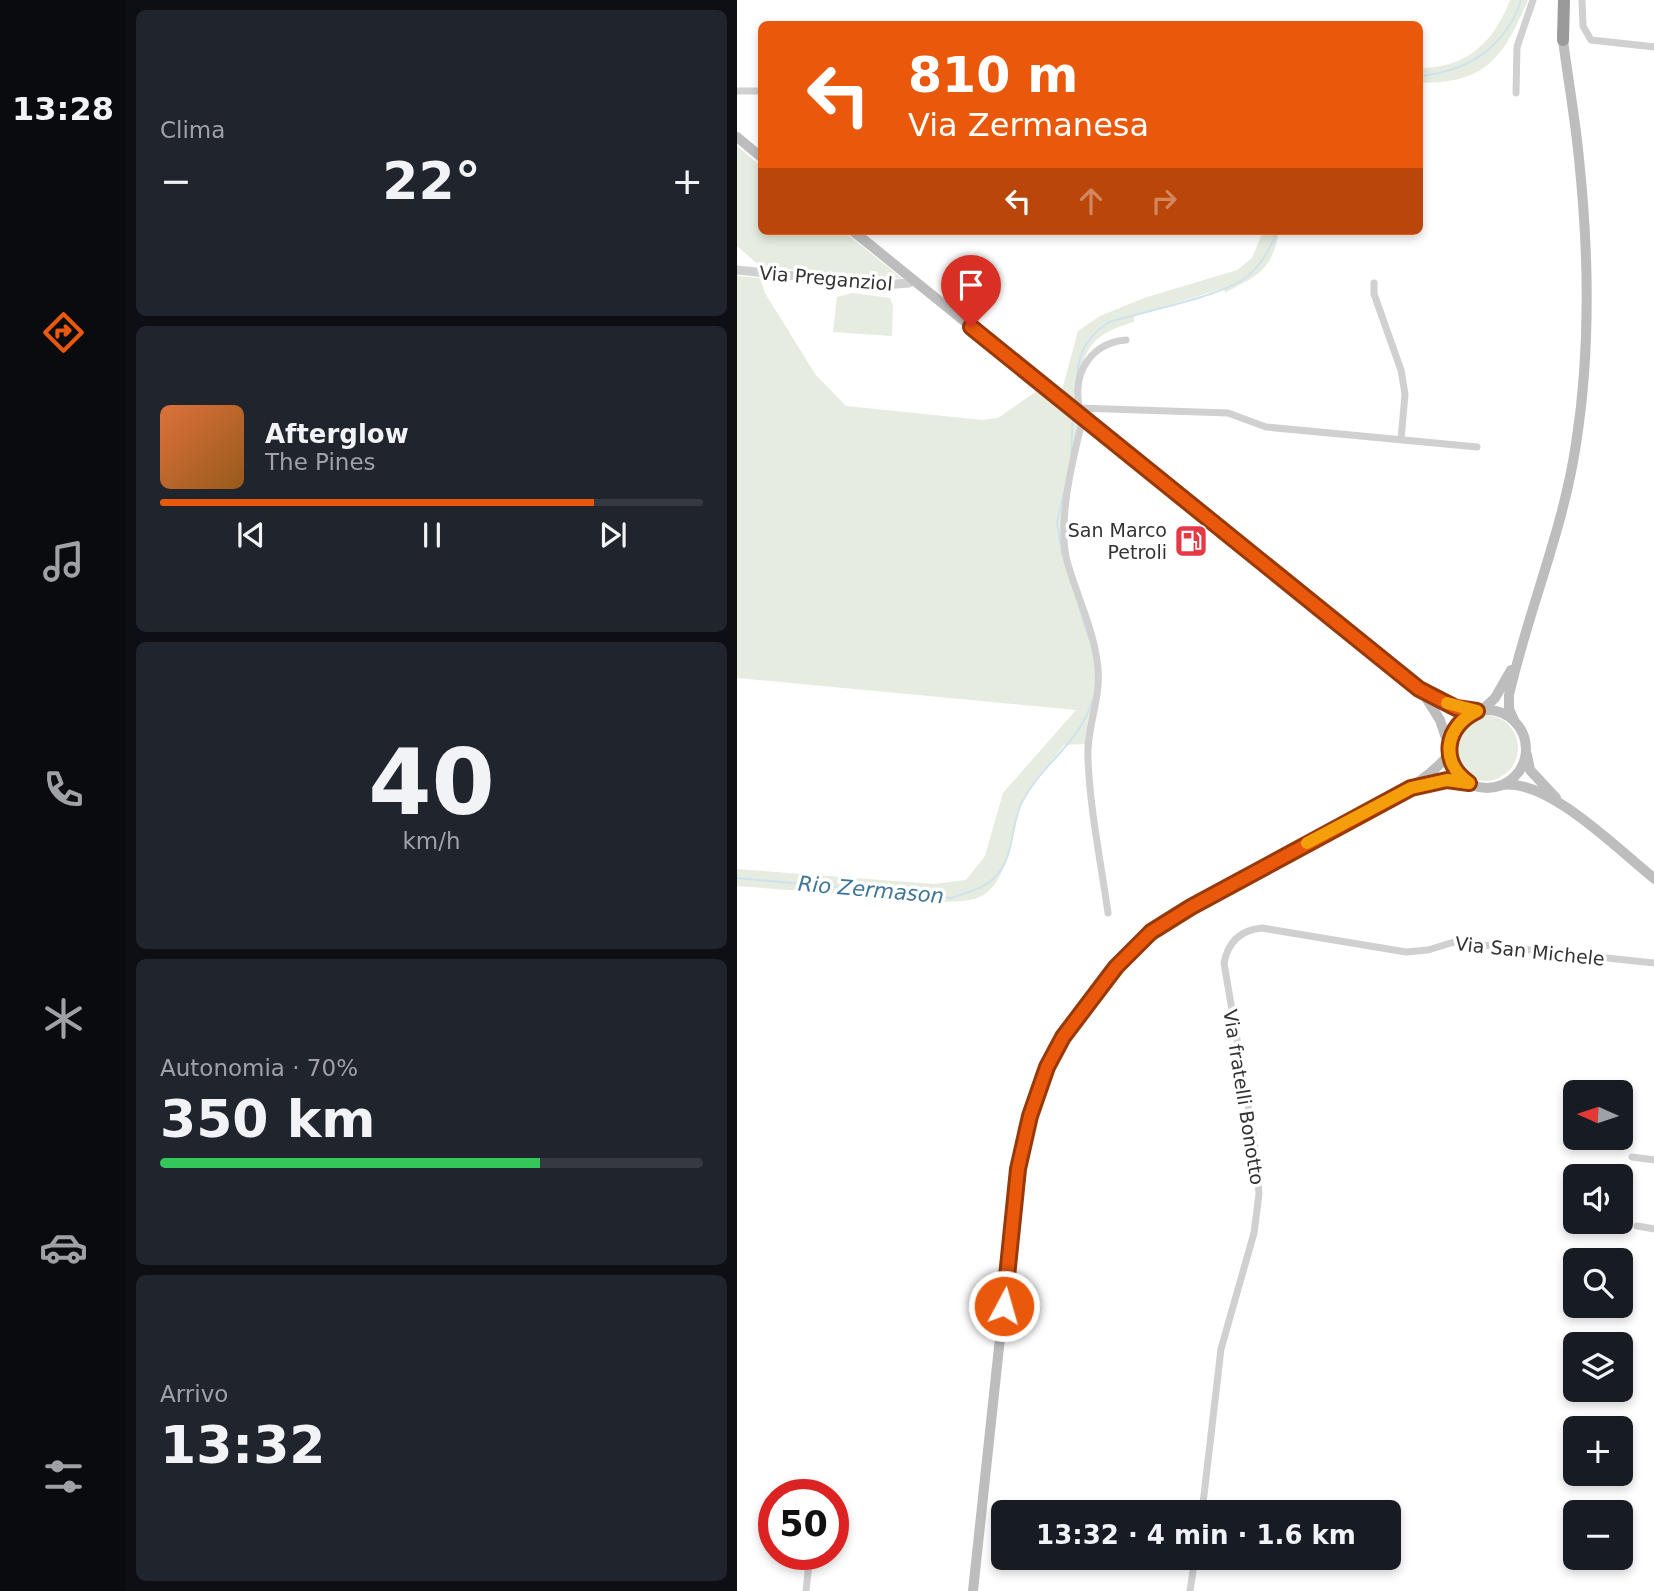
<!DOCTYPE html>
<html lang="it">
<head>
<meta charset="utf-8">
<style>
  body { margin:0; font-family:"DejaVu Sans",sans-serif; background:#20242c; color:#f1f3f6; height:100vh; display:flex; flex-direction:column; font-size:26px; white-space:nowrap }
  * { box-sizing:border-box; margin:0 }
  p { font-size:23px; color:#9ea1a6 }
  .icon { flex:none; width:38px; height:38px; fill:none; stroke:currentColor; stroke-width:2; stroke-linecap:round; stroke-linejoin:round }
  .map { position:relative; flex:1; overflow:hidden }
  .sheet { display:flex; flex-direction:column; gap:10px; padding:10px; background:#0d0f14; width:611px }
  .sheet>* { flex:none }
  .banner { position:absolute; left:21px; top:21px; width:665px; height:214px; border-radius:10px; box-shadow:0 4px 10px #0003; background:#ea580c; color:#fff; overflow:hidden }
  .needle { width:46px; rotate:273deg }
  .tools { position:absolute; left:826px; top:1080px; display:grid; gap:14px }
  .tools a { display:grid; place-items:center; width:70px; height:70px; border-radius:10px; background:#171b24; box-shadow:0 4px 10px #0003; font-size:35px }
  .speed { position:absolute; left:21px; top:1479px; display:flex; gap:14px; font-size:35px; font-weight:700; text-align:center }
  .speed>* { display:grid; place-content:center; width:91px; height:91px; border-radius:50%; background:#171b24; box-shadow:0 4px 10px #0003; line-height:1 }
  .speed .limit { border:10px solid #d22; background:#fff; color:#111 }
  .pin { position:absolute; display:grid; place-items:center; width:60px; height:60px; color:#fff; margin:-72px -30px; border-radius:50% 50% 50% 0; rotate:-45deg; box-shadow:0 0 7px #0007 }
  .pin .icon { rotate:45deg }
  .me { position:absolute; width:77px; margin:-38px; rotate:6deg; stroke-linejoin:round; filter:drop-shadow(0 0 5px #0008) }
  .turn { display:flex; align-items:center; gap:24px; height:147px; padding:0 35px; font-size:32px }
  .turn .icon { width:91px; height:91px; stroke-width:2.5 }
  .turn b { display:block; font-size:49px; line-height:60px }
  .lanes { display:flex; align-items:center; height:66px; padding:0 35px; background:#0003; justify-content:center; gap:35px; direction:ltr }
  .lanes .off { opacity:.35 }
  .big { font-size:52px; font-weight:700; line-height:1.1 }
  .sheet .card { flex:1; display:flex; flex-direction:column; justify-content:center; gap:10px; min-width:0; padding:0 24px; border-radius:10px; background:#20242c }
  .sheet .dial { align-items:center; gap:0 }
  .dial b { font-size:91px; line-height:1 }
  .song { display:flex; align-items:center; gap:21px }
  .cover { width:84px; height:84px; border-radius:10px; background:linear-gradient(135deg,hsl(20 70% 55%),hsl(30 70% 35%)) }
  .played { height:7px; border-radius:4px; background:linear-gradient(90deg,#ea580c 80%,#363941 80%) }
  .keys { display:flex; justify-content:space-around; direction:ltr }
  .heat { display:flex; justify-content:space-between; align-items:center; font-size:38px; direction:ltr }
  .charge { height:10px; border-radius:5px; background:linear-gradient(90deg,#34c759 70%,#363941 0) }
  .trip { position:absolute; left:254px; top:1500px; width:410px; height:70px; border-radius:10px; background:#171b24; box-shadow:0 4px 10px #0003; font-weight:700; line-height:70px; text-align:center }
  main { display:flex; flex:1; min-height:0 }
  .tab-bar { display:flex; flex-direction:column; width:126px; justify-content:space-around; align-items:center; background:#090b0e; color:#9ea1a6 }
  .tab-bar .icon { width:49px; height:49px }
  .tab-bar .active { color:#ea580c }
  .tab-bar b { font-size:32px; color:#f1f3f6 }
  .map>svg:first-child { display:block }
</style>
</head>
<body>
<main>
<nav class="tab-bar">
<b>13:28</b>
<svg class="icon active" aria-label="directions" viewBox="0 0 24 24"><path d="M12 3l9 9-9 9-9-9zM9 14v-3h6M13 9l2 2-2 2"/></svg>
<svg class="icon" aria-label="music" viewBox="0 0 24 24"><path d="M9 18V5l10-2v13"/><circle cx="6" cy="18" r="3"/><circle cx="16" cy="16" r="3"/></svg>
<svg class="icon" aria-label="phone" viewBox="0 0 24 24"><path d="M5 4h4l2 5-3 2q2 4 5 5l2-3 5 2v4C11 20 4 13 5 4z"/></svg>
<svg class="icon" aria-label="climate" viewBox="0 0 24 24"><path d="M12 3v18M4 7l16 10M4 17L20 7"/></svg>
<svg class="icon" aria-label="car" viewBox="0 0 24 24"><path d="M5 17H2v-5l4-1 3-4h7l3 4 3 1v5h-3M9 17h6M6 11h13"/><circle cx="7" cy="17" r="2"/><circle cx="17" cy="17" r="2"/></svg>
<svg class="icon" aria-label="filters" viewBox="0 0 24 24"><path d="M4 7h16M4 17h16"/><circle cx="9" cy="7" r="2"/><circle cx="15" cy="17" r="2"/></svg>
</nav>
<section class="sheet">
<div class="card"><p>Clima</p>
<div class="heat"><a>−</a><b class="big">22°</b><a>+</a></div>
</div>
<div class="card">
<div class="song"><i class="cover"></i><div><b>Afterglow</b><p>The Pines</p></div></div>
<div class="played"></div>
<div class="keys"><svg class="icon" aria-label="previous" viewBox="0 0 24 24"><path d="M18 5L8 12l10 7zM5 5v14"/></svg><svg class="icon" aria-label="pause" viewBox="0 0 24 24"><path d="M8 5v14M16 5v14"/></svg><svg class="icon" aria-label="next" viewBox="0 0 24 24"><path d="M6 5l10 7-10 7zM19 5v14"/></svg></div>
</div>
<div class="card dial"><b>40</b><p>km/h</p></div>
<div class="card"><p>Autonomia · 70%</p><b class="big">350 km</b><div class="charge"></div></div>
<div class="card"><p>Arrivo</p><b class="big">13:32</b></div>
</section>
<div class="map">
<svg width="918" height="1591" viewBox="0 0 918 1591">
  <rect width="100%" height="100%" fill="#fff"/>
  <path fill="#e6ecdf" d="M 773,0 L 791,0 C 766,58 750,83 683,83 L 683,68 C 730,68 757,42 773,0 Z
    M 0,146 L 24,166 L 24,231 L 106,231 L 166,279 L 24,267 L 0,246 Z
    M 526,231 L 542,231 C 535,271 521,275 488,293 L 487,288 L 397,316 L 397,322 C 347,336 347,354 338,400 L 325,390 L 341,331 L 363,316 L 407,298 L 500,270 L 515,258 Z
    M 0,276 L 23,278 L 28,293 L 78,374 L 109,406 L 246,420 L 261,418 L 304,388 L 342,418 L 325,535 L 356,648 L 359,682 L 348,744 L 327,745 C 313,764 292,783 283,805 C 271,835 274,892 233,900 C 224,902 214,901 206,902 L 0,886 L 0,869 L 197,884 L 229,880 L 248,856 L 266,793 L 339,710 L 0,678 Z
    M 115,293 L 153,298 L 156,306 L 155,336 L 96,332 L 100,297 Z
    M715 748a33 33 0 1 1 66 0a33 33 0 1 1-66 0Z"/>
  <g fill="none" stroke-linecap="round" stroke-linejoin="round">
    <path stroke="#cfe2ee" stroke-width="2" d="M 682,76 C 730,72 769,47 784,0
      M 340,376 C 342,351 351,336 372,322 C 405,312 487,296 511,276 C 524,264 534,248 540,231
      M 334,456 L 336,416
      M 325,555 L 320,522 L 327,492
      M 342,607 L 352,639
      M 0,878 L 214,898 C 228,893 247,889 258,877 C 278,857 273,826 285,802 C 305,763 342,745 356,699"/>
    <path stroke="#d0d0d0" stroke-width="7" d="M 845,0 L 846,26 L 854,40 L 918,47
      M 0,91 L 24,91
      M 779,93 L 780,47 L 796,0
      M 637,283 L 637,294 L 664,370 L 668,394 L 664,440
      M 342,408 L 491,413 L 529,427 L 740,447
      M 371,913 C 364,863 353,810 351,759 C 349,728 364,700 361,669 C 358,632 340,597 330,561 C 320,521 336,458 346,418 C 331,382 349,343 389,340
      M 895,1157 L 918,1160
      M 900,1226 L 918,1229
      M 465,1512 L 484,1349 L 517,1233 L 522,1194 L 517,1140 L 487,963 C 491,943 503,930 525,928 L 669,952 L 691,950 L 717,942 L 918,963
      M 69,1591 L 73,1554
      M 453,1591 L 458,1558"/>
    <path stroke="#d0d0d0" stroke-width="9" d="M 0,270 L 147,285 L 172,283 L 175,279"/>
    <path stroke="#bdbdbd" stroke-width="10" d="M 0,137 L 24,157
      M 116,231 L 682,689 L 719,708 L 740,711
      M 686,693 L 703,720 L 711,744
      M 745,710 L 758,698 L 774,670
      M711 749a39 39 0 1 1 78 0a39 39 0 1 1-78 0Z
      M 777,720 L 772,709 L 772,695 C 791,611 826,531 839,444 C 854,349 852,254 842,159 C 838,116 830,74 825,32
      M 790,755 L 793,770 L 819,798
      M 765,785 C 812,778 882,851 918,879
      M 675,788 L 710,780 L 730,783
      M 236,1591 L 281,1169 C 302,1073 335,998 413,934 C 434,916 462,904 486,891 C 517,874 547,855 579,839 C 626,814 675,795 712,755"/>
    <path stroke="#9a9a9a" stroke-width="12" d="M 826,40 L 827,0"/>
  </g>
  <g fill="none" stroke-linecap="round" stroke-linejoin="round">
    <defs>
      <path id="route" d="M 234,327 L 682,689 L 719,708 L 740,711 C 708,726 702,762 732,783 L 710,780 L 674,788 L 454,907 L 414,932 L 379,967 L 326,1037 L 310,1067 L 293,1116 L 281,1169 L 267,1306"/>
    </defs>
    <use href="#route" stroke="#983908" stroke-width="18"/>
    <use href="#route" stroke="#ea580c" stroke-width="12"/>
    <path stroke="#f59e0b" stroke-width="12" d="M 570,843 L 674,788 L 710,780 L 732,783 C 702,762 708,726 740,711 L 710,703"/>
  </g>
  <defs>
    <symbol id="fuel-square" viewBox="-11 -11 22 22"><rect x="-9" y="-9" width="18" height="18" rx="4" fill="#e63946" stroke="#fff"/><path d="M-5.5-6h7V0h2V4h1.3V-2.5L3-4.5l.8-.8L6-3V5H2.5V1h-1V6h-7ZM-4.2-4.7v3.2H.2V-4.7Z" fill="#fff"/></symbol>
  </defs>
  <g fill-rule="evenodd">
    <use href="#fuel-square" x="435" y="522" width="38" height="38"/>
  </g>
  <g text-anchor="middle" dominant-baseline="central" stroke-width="7" stroke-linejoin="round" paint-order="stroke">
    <g font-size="19" fill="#333" stroke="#fff">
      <text transform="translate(89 278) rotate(5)">Via Preganziol</text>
      <text transform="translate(793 951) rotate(6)">Via San Michele</text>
      <text transform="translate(507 1097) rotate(81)">Via fratelli Bonotto</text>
    </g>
    <g font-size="19" fill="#333" stroke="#fff" text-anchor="end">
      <text x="430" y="530">San Marco<tspan x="430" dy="22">Petroli</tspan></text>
    </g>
    <g font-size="21" font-style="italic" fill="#3f7597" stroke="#fff">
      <text transform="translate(134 890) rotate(5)">Rio Zermason</text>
    </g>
  </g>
</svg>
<div class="tools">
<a><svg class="needle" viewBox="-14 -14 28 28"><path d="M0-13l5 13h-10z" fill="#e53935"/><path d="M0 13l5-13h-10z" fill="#9ea1a6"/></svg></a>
<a><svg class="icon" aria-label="sound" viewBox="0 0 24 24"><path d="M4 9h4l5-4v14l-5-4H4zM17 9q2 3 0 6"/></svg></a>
<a><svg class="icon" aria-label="search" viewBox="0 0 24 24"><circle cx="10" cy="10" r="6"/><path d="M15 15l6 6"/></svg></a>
<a><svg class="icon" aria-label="layers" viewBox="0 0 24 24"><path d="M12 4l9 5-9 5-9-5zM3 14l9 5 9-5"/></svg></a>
<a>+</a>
<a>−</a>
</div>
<div class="speed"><div class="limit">50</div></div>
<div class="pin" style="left:234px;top:327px;background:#d93025"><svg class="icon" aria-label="arrive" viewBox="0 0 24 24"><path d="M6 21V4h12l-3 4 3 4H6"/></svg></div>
<svg class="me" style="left:267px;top:1306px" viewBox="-20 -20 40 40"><circle r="17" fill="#ea580c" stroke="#fff" stroke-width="3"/><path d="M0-11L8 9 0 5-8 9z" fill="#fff"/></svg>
<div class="trip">13:32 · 4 min · 1.6 km</div>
<div class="banner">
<div class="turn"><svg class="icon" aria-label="left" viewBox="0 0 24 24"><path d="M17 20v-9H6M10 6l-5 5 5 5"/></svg><div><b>810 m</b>Via Zermanesa</div></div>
<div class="lanes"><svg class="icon" aria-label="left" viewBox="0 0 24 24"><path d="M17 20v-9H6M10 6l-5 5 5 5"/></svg><svg class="icon off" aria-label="ahead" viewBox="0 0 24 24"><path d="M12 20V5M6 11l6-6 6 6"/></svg><svg class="icon off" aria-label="right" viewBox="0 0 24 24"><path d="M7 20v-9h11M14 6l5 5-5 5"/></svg></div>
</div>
</div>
</main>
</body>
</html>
